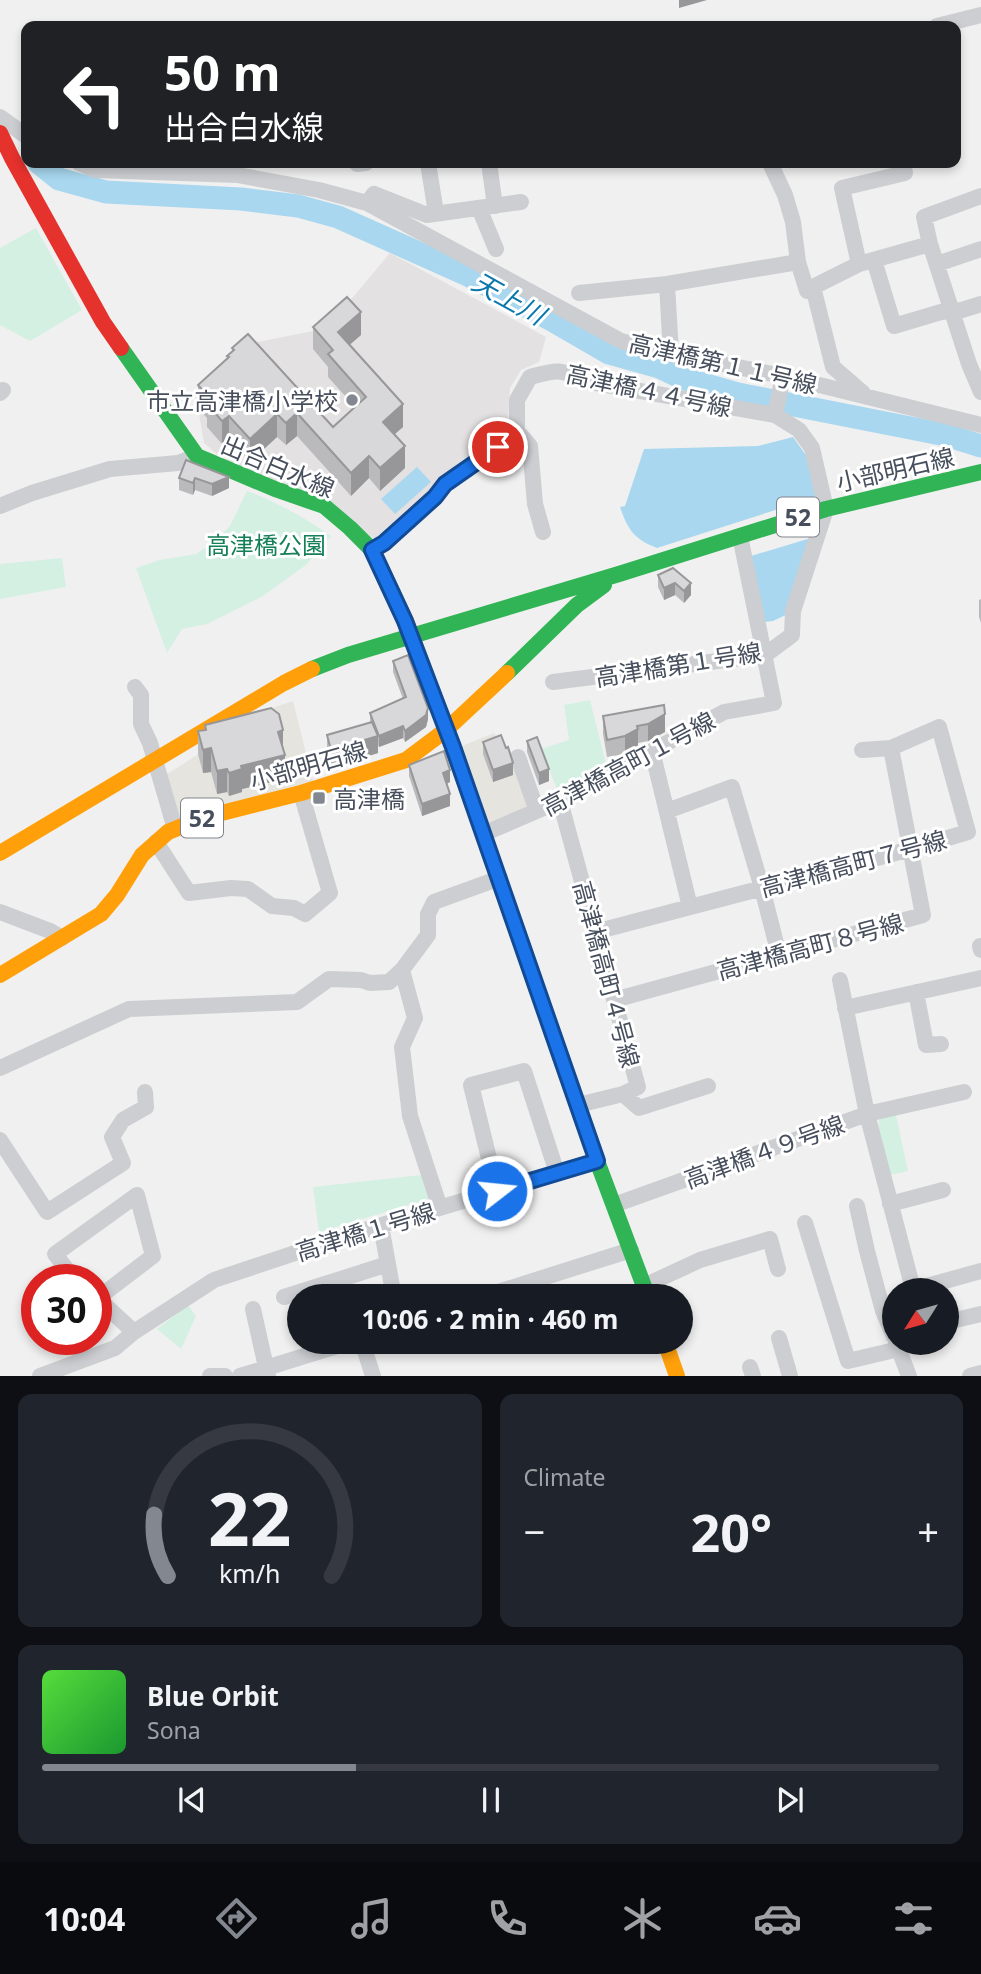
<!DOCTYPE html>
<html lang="en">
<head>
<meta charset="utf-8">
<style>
  body { margin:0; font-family:"Noto Sans","Noto Sans JP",sans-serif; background:#20242c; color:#f1f3f6; height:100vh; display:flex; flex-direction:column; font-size:26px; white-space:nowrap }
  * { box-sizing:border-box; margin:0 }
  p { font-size:23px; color:#9ea1a6 }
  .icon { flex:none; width:38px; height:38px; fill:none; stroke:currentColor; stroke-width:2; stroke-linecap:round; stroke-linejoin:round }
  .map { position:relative; height:1376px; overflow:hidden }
  .details { display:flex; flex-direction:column; gap:18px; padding:18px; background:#0d0f14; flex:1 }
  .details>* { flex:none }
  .guide { position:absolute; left:21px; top:21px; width:940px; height:147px; border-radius:14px; box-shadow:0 4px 10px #0003; background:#202124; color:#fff; overflow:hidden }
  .needle { width:46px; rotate:233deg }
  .fabs { position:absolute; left:882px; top:1278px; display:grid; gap:14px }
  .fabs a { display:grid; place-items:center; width:77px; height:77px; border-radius:50%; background:#171b24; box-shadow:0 4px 10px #0003; font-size:35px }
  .speed { position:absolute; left:21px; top:1264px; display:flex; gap:14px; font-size:35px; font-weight:700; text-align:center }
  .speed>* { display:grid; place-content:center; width:91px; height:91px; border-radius:50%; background:#171b24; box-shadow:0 4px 10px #0003; line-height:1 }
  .speed .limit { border:10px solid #d22; background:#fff; color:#111 }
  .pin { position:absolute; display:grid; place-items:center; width:60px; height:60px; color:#fff; margin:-30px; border:4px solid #fff; border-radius:50%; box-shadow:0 2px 7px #0007 }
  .me { position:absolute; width:77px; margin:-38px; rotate:74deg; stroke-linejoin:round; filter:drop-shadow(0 0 5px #0008) }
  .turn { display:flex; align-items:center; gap:24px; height:147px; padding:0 28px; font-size:32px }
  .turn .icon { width:91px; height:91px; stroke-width:2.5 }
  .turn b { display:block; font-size:49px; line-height:60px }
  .big { font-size:52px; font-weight:700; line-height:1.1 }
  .details .widget { flex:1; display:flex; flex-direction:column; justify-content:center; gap:10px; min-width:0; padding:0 24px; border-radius:14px; background:#20242c }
  .details .dial { align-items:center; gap:0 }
  .dial svg { height:182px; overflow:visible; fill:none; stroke:#363941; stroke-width:7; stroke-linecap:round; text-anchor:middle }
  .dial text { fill:#f1f3f6; stroke:none }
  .song { display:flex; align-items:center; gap:21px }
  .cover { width:84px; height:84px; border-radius:10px; background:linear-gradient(135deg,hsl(110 70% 55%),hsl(130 70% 35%)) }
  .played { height:7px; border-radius:4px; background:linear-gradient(90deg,#828790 35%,#363941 35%) }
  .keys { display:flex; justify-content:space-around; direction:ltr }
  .heat { display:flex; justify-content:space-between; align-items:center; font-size:38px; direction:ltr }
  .details .tiles { flex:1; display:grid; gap:18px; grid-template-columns:1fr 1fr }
  .widget:last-child { grid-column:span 2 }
  .trip { position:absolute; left:287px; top:1284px; width:406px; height:70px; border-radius:35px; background:#171b24; box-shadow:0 4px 10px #0003; font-weight:700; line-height:70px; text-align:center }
  .tabs { display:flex; height:112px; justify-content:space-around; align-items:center; background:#090b0e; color:#9ea1a6 }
  .tabs .icon { width:49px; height:49px }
  .tabs .selected { color:#828790 }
  .tabs b { font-size:32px; color:#f1f3f6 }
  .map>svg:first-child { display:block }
</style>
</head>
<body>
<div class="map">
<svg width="981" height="1376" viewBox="0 0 981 1376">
  <rect width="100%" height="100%" fill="#f1f0f0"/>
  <path fill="#e5e4de" d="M 293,701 L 313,781 L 176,821 L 161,778 L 269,709 Z
    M 494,733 L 509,755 L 530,810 L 494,825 L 484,820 L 460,747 Z"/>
  <path fill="#e3e1e2" d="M 390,253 L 546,337 L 539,362 L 521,370 L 510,388 L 508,419 L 500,434 L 483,448 L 462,460 L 375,539 L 217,454 L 204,443 L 198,408 L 194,395 L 215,378 L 224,360 L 232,351 L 242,345 L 313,331 L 331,323 Z"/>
  <path fill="#d4f0e2" d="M 36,228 L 82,310 L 30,341 L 0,325 L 0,248 Z
    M 247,491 C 278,503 304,517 331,536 L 306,565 L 263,596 L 207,624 L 182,629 L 167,653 L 136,568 L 160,560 L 196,554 L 215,541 L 230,526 Z
    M 62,558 L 66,587 L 0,599 L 0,564 Z
    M 590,700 L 607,768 L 559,794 L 541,749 L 569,740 L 564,705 Z
    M 896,1115 L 908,1171 L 890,1175 L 878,1135 L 879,1118 Z
    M 421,1175 L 429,1199 L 319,1232 L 313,1187 Z
    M 188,1305 L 196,1316 L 181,1349 L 157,1329 Z"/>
  <path fill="#a8d7ef" d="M 793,437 L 808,458 L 819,496 L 657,548 C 634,539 628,530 620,507 L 625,506 L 644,449 L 758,446 Z
    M 417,467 L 431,482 L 395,514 L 381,499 Z
    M 811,538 L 788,614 L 773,621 L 764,622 L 751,556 Z"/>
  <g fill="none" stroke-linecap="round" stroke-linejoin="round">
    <path stroke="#a8d7ef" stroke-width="23" d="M 39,163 L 59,179 L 106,192 L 241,199 L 298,206 L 338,217 L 470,276 L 552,320 L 609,353 L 659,367 L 682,378 L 738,394 L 946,435 L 981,446"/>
    <path stroke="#ccced1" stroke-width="16" d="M 937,26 L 981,15
      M 0,117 L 26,136
      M 79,163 L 95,170 L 237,175 L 319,190 L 367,203 L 621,341 L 671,354 L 783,376 L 981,425
      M 428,163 L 436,213
      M 489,163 L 495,206
      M 770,163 L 785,195 L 793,222 L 798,262 L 807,291 L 813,287 L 833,367 L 863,393
      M 357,164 L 366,163
      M 367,203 L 374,194 L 427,215 L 521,202
      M 479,208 L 496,249
      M 930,244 L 969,364 L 981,392
      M 874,260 L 894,326 L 941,312 L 962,310 L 981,304
      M 859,264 L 842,188 L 905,173 L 903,163
      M 937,264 L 981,249
      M 667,284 L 798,262
      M 813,287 L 859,264 L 930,244 L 924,217 L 981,196
      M 579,293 L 667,284 L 671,354
      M 0,393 L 3,390
      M 775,415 L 783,376
      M 517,431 L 530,446 L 535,504 L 543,532
      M 0,506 L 32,493 L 110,469 L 178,463 L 197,456
      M 372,550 L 384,543 L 435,497 L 445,484 L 498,447 L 517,431 L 517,400 L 530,377 C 556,370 560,368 584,381 L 775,415 L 799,430 L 812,448 L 826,509 L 793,611 L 792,635 L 765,655 L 553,682
      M 135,687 L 141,695 L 141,724 L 150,743 L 175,829
      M 652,751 L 690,907
      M 518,757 L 537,811
      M 560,801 L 638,1087 L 623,1094 L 578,1105
      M 667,811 L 732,787 L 762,888 L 779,955
      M 483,834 L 560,801 L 724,712 L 774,703 L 740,536
      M 156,842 L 189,893 L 231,888 L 248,889 L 272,906 L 294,908 L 305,914 L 330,893 L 301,793
      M 0,912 L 50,931 L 62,938
      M 595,932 L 911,849 L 968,832 L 939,727 L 891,748 L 862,750
      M 980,946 L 981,950
      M 840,980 L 867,1114 L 964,1092
      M 916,992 L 926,1045 L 941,1044
      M 614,1000 L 923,915 L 891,748
      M 845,1008 L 981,978
      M 0,1068 L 129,1009 L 297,1002 L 329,979 L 361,980 L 370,983 L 389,982 L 402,970
      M 623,1094 L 639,1108 L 708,1086
      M 0,1140 L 47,1212 L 123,1163 L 112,1137 L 123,1120 L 146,1107 L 145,1092
      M 497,1191 L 471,1085 L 524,1071 L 557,1173
      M 890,1204 L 943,1190
      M 614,1205 L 867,1114 L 913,1289
      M 857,1206 L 867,1251 L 883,1311
      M 440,1208 L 410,1116 L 402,1047 L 415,1018 L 402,970 L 428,935 L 428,914 L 434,902 L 500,878
      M 805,1223 L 848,1361 L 899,1349
      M 381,1226 L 394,1297
      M 74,1279 L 55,1254 L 137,1195 L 153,1256 L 98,1298
      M 644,1286 L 700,1260 L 770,1239 L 778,1269
      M 912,1290 L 981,1271
      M 96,1297 L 134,1332 L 214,1280 L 352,1234 L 597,1161
      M 284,1297 L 388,1264
      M 482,1297 L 631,1250
      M 894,1303 L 883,1311 L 894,1337
      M 253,1309 L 268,1376
      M 947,1322 L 981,1314
      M 779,1338 L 790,1376
      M 362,1342 L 373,1376
      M 896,1342 L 909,1376
      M 750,1367 L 753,1376
      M 40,1376 L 115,1348 L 134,1332
      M 210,1376 L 225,1376
      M 240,1376 L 350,1342
      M 970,1376 L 981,1373"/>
    <path stroke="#30b455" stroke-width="16" d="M 121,348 L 197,456 L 275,489 L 324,506 L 350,528 L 372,550 L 375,556
      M 312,669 L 348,655 L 619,574 L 826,509 L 981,472
      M 507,673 L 577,605 L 604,585
      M 539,995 L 597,1161 L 648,1297"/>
    <path stroke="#ff9f0a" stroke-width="16" d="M 375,556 L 406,621 L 453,747 L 539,995
      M 0,853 L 284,683 L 312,669
      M 0,975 L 101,914 L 117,895 L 142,855 L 168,832 L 202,818 L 301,793 L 406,760 L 446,730 L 507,673
      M 665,1342 L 677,1376"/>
    <path stroke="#e5322d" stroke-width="16" d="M 0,133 L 12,158 L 103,322 L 121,348"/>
  </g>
  <path fill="#bababc" d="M 313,327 L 361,335 L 349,345 L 403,427 L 395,434 L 405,468 L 380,491 L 369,478 L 351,496 L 297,436 L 286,445 L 277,437 L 250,462 L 229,438 L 222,444 L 207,427 L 207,418 L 198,408 L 198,385 L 227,358 L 227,356 L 232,351 L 232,348 L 333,427 L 355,407 L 328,377 L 328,367 L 313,349 Z
    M 186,460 L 229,488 L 212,496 L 195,490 L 193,495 L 179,490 L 179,478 Z
    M 673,568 L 691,595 L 684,603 L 675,595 L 664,600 L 658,587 L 658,575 Z
    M 981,599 L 981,623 L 979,617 L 979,600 Z
    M 393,661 L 428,719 L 426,727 L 405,742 L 403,738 L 379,747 L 378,745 L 378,753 L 331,768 L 327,753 L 327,735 L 370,723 L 370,713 L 403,699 L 393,672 Z
    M 664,705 L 665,732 L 648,741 L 638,743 L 638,747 L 625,754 L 607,757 L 603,734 L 603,716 Z
    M 205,725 L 283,750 L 285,779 L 242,789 L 242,792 L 229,796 L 227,792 L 217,794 L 211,772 L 203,773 L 198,754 L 198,731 L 205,730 Z
    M 527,741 L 549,781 L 539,785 L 527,752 Z
    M 483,742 L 506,748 L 513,775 L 493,782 L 483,754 Z
    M 409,765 L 450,782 L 447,784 L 450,806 L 422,816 L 409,776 Z"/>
  <path fill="#979799" d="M 679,0 L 707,0 L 679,8 Z
    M 361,312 L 361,335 L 338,355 L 338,332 Z
    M 403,404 L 403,427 L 383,444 L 383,422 Z
    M 297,413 L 297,436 L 286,445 L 286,423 Z
    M 277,414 L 277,437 L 250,462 L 250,439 Z
    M 229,416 L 229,438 L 222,444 L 222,421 Z
    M 405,446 L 405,468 L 380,491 L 380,468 Z
    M 369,456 L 369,478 L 351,496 L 351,473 Z
    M 229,477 L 229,488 L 212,496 L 212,484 Z
    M 195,478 L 195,490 L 193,495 L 193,483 Z
    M 675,583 L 675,595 L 664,600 L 664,588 Z
    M 691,583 L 691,595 L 684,603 L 684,591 Z
    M 428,708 L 428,719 L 426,727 L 405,742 L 405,731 Z
    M 665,714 L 665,732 L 648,741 L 648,724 Z
    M 403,726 L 403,738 L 379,747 L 379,736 Z
    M 638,729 L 638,747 L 625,754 L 625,736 Z
    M 283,730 L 283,753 L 278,732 Z
    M 378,736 L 378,753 L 331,768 L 331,750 Z
    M 211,748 L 211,772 L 203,773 L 203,750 Z
    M 285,755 L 285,779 L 242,789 L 242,792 L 229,796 L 229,773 L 241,766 Z
    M 513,763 L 513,775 L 493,782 L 493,770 Z
    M 227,769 L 227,792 L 217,794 L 217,771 Z
    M 549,769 L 549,781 L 539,785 L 539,773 Z
    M 450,770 L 450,782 L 443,785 L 443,773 Z
    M 450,794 L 450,806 L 422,816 L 422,804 Z"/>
  <path fill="#d8d8db" stroke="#979799" stroke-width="2" d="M 347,297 L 361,312 L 338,332 L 403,404 L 383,422 L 405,446 L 380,468 L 369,456 L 351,473 L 297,413 L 286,423 L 277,414 L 250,439 L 229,416 L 222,421 L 207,404 L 211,400 L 198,385 L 229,357 L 227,356 L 234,350 L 232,348 L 248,334 L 333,427 L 366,397 L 328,354 L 333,350 L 313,327 Z
    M 186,460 L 229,477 L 212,484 L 195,478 L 193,483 L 179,478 Z
    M 673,568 L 691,583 L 684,591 L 675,583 L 664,588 L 658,575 Z
    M 408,655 L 428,708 L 426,715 L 405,731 L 403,726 L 379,736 L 370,713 L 406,697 L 393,661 Z
    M 664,705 L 665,714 L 648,724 L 637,726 L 638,729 L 625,736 L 607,740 L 603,716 Z
    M 271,708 L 279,714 L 283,730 L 278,732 L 285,755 L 241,766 L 242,769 L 229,773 L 227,769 L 217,771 L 211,748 L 203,750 L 198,731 L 206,730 L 205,725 Z
    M 372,722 L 378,736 L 331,750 L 327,735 Z
    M 501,735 L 506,748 L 508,747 L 513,763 L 493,770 L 483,742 Z
    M 537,737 L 549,769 L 539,773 L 527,741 Z
    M 444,751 L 450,770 L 443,773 L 450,794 L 422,804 L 409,765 Z"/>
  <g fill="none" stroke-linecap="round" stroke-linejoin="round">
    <defs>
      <path id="route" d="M 497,1191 L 597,1161 L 453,747 L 405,621 L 372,550 L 384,543 L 435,497 L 445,484 L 498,447"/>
    </defs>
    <use href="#route" stroke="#114b97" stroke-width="18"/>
    <use href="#route" stroke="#1a73e8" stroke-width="12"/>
  </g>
  <g fill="#828790" stroke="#fff" stroke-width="2.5">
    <circle cx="352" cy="400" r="7"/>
    <rect x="312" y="791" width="14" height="14" rx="3.5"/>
  </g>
  <g text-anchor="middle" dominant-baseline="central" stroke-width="6" stroke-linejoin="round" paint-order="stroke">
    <g fill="#fff" stroke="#7e848e" stroke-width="2">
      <rect x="777" y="497.5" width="42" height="39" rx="5"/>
      <rect x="181" y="798.5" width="42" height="39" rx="5"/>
    </g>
    <g font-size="23" font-weight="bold" fill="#474f5d">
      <text x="798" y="517">52</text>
      <text x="202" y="818">52</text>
    </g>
    <g font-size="24" fill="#474f5d" stroke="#fff">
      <text transform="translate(723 363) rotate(13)">高津橋第１１号線</text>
      <text transform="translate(649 390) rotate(12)">高津橋４４号線</text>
      <text transform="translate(278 466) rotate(23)">出合白水線</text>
      <text transform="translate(895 469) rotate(-13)">小部明石線</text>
      <text transform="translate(678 664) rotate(-9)">高津橋第１号線</text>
      <text transform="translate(628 763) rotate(-28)">高津橋高町１号線</text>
      <text transform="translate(308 765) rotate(-16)">小部明石線</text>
      <text transform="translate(853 863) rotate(-15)">高津橋高町７号線</text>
      <text transform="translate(810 946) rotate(-15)">高津橋高町８号線</text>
      <text transform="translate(607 974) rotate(75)">高津橋高町４号線</text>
      <text transform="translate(764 1151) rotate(-20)">高津橋４９号線</text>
      <text transform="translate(365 1231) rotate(-17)">高津橋１号線</text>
    </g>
    <g font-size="24" fill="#474f5d" stroke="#fff" text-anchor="end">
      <text x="338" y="400">市立高津橋小学校</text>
      <text x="333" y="798" text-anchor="start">高津橋</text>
    </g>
    <g font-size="24" fill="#158058" stroke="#fff">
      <text x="266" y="544">高津橋公園</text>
    </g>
    <g font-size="26" font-style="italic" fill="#0976ad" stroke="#fff">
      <text transform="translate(509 298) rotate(29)">天上川</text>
    </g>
  </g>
</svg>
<div class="fabs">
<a><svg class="needle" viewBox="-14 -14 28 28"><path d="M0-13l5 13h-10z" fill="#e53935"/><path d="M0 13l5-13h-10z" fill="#9ea1a6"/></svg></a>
</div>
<div class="speed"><div class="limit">30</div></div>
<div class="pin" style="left:498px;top:447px;background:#d93025"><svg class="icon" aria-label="arrive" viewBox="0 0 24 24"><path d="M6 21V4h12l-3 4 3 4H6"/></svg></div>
<svg class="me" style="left:497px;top:1191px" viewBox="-20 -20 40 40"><circle r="17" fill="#1a73e8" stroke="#fff" stroke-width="3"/><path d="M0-11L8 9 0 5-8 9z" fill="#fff"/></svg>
<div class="trip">10:06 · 2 min · 460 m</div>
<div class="guide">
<div class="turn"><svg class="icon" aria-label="left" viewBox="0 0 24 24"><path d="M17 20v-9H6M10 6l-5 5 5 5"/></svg><div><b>50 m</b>出合白水線</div></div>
</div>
</div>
<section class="details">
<div class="tiles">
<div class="widget dial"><svg viewBox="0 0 100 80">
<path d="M14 69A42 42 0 1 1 86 69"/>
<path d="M14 69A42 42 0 0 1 8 42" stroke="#828790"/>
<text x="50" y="56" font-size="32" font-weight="700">22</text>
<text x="50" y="72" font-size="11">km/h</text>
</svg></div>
<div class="widget"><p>Climate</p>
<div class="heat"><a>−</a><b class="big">20°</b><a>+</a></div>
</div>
<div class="widget">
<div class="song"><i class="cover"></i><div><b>Blue Orbit</b><p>Sona</p></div></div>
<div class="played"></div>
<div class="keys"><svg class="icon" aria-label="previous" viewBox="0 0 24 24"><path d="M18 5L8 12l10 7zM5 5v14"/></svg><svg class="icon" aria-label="pause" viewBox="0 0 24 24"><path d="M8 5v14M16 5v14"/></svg><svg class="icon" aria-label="next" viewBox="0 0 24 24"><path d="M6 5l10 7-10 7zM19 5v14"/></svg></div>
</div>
</div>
</section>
<nav class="tabs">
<b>10:04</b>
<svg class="icon selected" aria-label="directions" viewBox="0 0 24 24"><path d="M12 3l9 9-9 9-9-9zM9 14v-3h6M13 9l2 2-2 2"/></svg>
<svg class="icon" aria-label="music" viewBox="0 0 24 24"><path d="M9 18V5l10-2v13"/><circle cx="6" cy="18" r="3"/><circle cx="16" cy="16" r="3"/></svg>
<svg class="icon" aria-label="phone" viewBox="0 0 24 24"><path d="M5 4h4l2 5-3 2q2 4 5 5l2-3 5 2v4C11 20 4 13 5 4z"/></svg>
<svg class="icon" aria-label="climate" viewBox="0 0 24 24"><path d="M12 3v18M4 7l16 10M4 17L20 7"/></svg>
<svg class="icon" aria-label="car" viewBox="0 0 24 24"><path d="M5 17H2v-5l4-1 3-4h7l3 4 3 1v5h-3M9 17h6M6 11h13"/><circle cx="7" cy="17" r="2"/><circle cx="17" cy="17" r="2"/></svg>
<svg class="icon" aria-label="filters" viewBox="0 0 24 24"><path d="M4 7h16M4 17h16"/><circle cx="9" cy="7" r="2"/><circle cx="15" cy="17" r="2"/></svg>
</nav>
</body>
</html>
